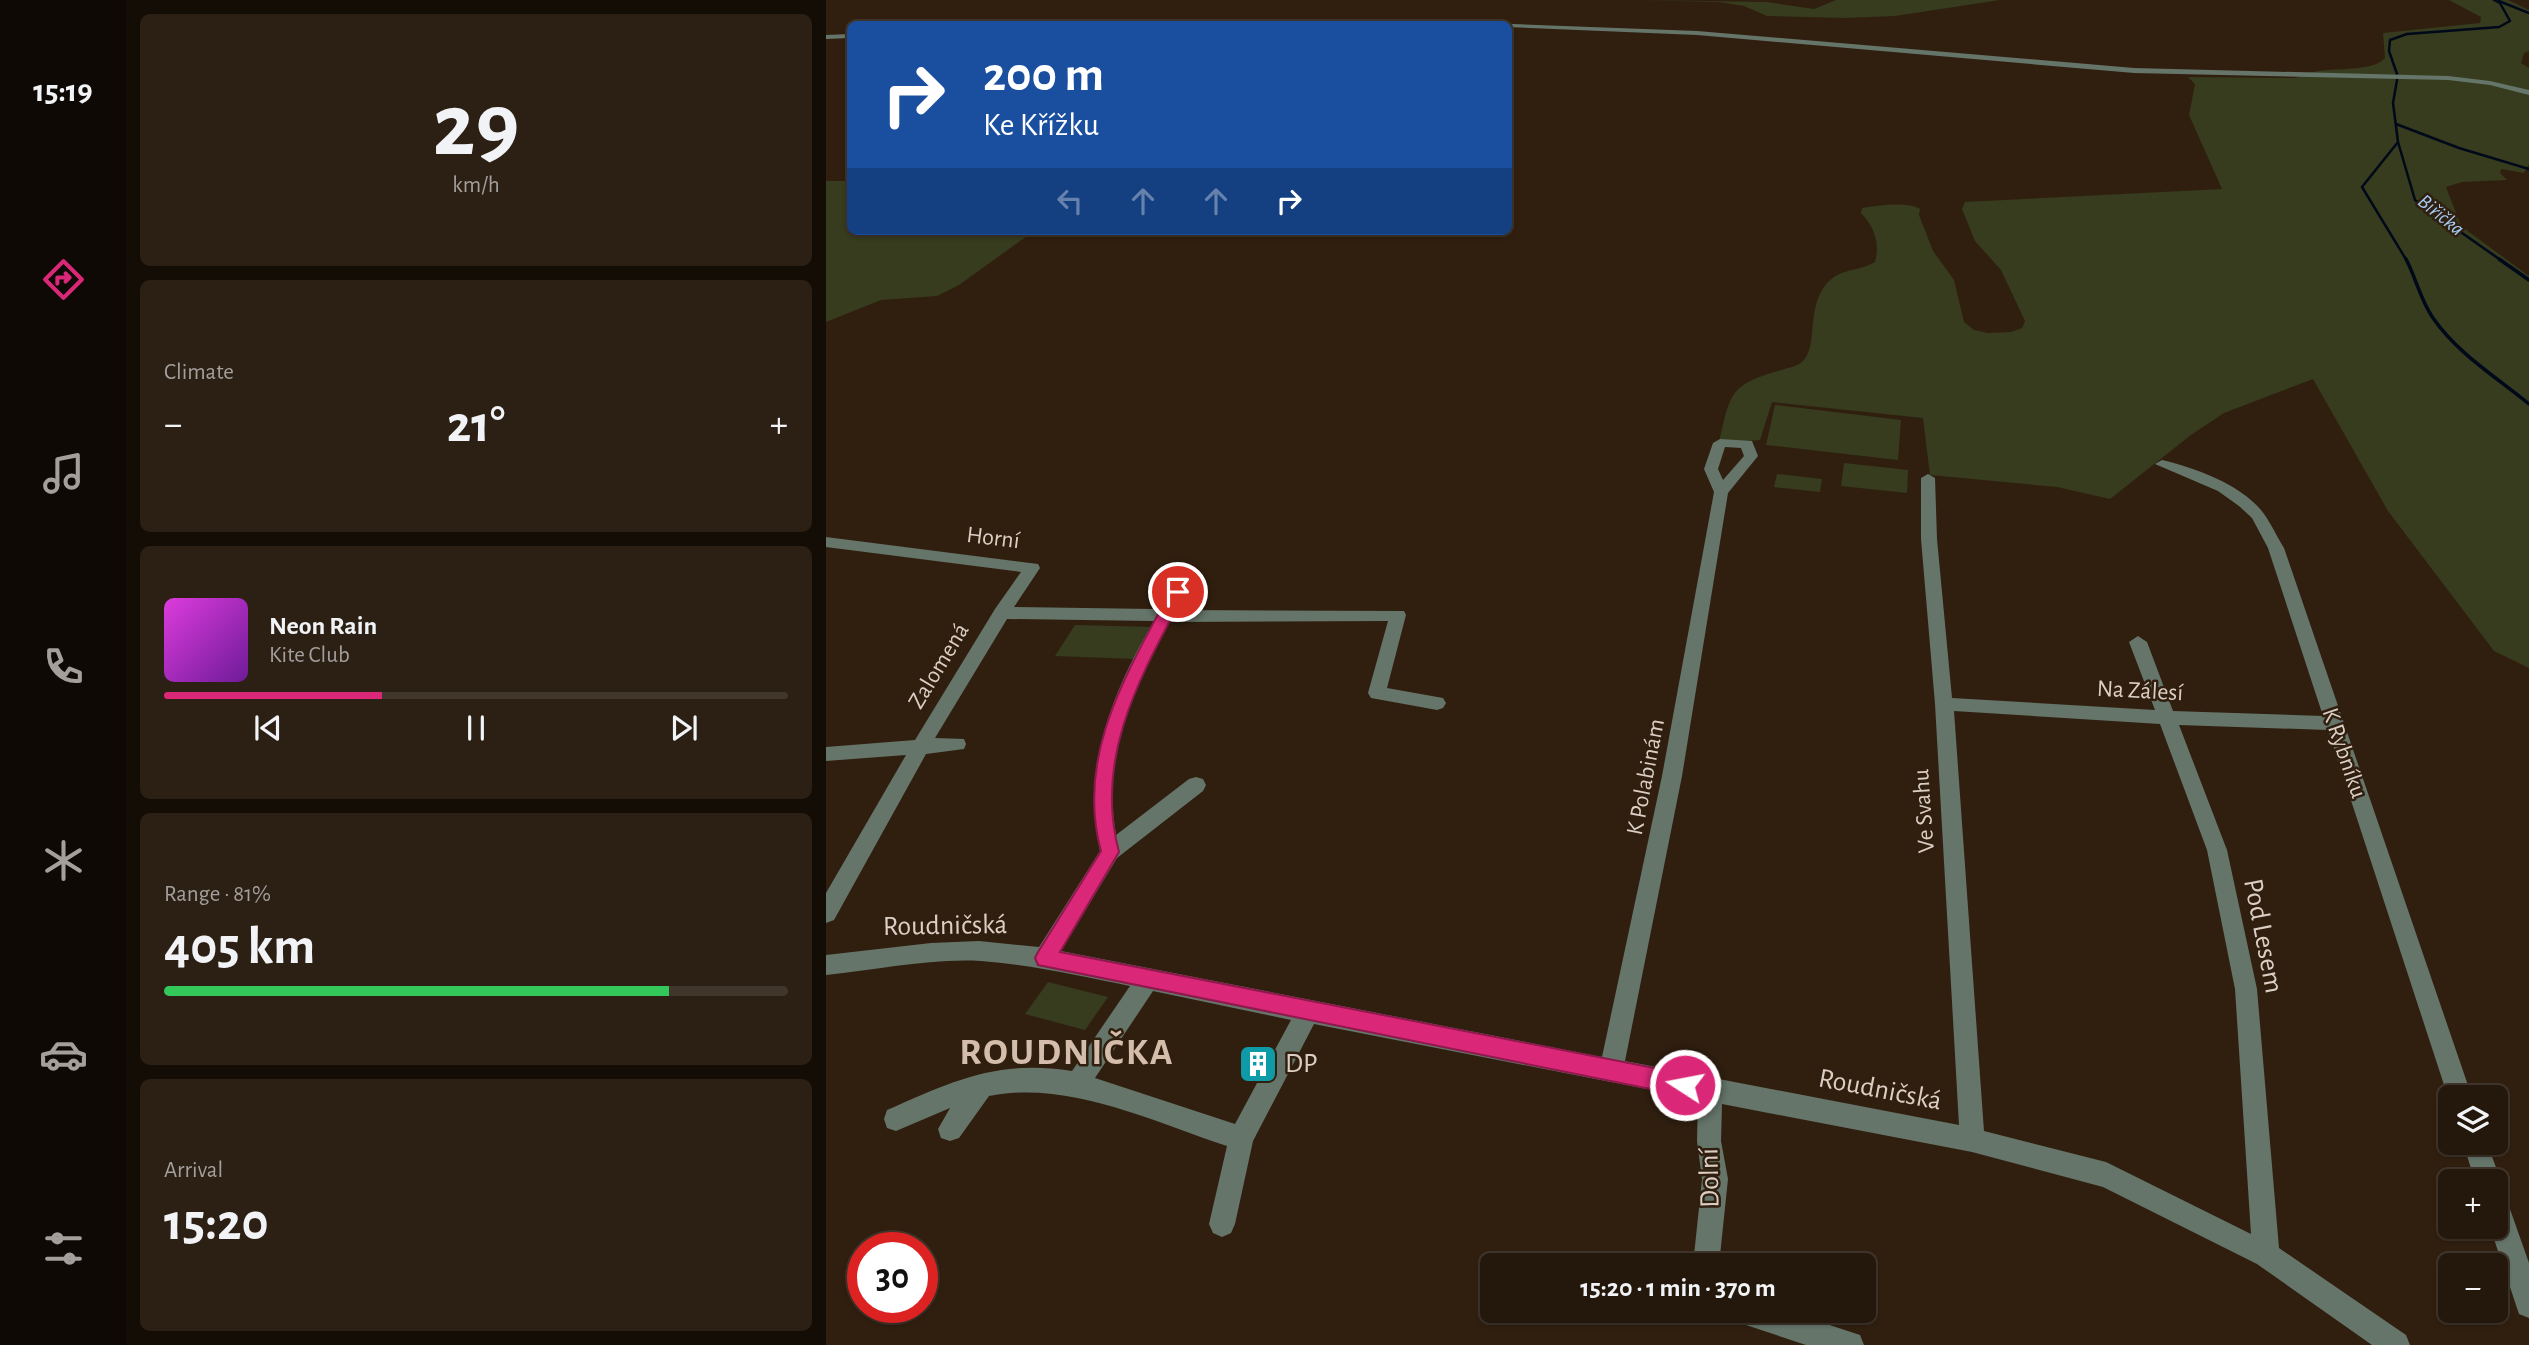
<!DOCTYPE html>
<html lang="en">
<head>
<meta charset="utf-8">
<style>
  body { margin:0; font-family:"Alegreya Sans",sans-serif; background:#2c2014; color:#f1f3f6; height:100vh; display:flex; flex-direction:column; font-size:26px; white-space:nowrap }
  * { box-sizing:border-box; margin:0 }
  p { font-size:23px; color:#a39f9d }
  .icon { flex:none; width:38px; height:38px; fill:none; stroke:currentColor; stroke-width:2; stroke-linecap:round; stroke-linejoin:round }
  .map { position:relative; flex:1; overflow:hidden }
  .details { display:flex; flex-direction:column; gap:14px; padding:14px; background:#140d06; width:700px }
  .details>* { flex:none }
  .guide { position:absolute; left:21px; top:21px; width:665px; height:214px; border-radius:10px; box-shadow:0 2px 5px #0004,0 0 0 2px #41362c; background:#1a4fa0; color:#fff; overflow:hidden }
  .buttons { position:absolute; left:1612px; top:1085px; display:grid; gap:14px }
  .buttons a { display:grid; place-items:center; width:70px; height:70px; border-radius:10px; background:#24170b; box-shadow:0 2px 5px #0004,0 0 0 2px #41362c; font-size:35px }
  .speed { position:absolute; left:21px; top:1232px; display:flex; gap:14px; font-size:35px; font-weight:700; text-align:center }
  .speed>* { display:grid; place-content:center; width:91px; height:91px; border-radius:50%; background:#24170b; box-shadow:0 2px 5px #0004,0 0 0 2px #41362c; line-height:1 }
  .speed .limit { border:10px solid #d22; background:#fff; color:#111 }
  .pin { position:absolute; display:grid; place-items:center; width:60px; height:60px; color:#fff; margin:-30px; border:4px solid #fff; border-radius:50%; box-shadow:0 2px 7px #0007 }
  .me { position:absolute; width:77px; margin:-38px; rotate:281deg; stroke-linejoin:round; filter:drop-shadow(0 0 5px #0008) }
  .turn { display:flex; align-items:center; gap:24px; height:147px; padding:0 21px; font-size:32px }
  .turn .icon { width:91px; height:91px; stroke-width:2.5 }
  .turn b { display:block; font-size:49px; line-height:60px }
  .lanes { display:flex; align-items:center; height:66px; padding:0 21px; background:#0003; justify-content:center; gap:35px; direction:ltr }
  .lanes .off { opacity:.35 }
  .big { font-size:52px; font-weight:600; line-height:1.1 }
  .details .widget { flex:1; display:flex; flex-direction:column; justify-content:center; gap:10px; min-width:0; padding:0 24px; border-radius:10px; background:#2c2014 }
  .details .dial { align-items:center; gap:0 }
  .dial b { font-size:91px; line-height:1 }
  .song { display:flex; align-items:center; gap:21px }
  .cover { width:84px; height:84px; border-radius:10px; background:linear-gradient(135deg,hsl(300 70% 55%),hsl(280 70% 35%)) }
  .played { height:7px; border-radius:4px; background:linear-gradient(90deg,#db2777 35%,#41362c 35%) }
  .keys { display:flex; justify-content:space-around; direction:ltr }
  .heat { display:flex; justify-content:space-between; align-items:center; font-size:38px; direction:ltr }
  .charge { height:10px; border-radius:5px; background:linear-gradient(90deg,#34c759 81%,#41362c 0) }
  .trip { position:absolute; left:654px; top:1253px; width:396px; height:70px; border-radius:10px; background:#24170b; box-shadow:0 2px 5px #0004,0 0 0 2px #41362c; font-weight:600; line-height:70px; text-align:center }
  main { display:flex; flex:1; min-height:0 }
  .tab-bar { display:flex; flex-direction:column; width:126px; justify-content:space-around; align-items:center; background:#0e0904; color:#a39f9d }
  .tab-bar .icon { width:49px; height:49px }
  .tab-bar .on { color:#db2777 }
  .tab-bar b { font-size:32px; color:#f1f3f6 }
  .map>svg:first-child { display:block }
</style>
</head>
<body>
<main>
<nav class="tab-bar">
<b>15:19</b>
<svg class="icon on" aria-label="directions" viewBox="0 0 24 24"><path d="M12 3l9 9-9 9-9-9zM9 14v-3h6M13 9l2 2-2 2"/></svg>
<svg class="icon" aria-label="music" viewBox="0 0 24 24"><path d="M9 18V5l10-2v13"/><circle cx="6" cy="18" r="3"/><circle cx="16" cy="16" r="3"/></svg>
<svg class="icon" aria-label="phone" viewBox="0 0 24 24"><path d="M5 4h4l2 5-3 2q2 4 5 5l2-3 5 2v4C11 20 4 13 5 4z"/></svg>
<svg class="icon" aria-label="climate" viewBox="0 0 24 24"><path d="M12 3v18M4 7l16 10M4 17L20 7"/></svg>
<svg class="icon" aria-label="car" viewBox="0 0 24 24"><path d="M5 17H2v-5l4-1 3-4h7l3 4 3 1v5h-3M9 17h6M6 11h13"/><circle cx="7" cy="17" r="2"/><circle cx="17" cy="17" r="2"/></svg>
<svg class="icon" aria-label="filters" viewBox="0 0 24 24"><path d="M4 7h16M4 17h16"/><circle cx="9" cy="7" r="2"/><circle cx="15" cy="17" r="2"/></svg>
</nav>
<section class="details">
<div class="widget dial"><b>29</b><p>km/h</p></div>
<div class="widget"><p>Climate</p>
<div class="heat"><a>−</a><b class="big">21°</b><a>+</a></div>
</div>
<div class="widget">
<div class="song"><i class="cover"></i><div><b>Neon Rain</b><p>Kite Club</p></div></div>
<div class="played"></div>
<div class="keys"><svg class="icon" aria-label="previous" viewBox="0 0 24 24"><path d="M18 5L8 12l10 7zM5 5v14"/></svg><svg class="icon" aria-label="pause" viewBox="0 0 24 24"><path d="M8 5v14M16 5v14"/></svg><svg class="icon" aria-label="next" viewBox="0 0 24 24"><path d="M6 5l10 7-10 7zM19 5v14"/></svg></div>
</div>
<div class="widget"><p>Range · 81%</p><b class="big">405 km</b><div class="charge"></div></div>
<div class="widget"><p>Arrival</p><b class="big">15:20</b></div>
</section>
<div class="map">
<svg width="1703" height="1345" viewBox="0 0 1703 1345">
  <rect width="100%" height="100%" fill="#301f0f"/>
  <path fill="#363c1d" d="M 811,0 L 941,2 L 988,9 L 1010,0 L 1174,0 L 1069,16 L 1018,18 L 941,16 L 918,6 L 893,2 Z
    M 1623,0 L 1682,0 L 1703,10 L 1703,51 L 1698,53 L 1695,63 L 1703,68 L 1703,164 L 1698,173 L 1675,169 L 1674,173 L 1681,180 L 1636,182 L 1620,187 L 1635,226 L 1703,276 L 1703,668 L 1668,651 L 1562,511 L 1487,379 L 1398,413 L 1365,435 L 1284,499 L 1231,487 L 1104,475 L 1097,418 L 946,402 L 934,440 L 893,443 C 904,396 902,385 952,371 C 960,368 971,367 977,361 C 994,345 977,300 1008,277 C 1019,269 1037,270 1049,262 C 1054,243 1049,228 1035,213 L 1036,208 C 1052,206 1080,201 1094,209 L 1093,215 L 1107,251 L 1128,280 L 1138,322 L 1148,330 L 1162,333 L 1185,332 L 1196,328 L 1199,321 L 1175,270 L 1149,241 L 1136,209 L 1139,202 L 1396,189 L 1363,115 L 1369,84 L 1362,77 L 1470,78 C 1496,63 1542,76 1559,58 L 1557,33 L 1654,23 L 1655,17 Z
    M 0,181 L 24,181 L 24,231 L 208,231 L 133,285 L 111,296 L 55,300 L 0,322 Z
    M 949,405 L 1075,420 L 1072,460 L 940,445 Z
    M 1018,463 L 1082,470 L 1081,493 L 1015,486 Z
    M 951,474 L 996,479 L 994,492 L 948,487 Z
    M 249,625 L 326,627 L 309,659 L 229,656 Z
    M 222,982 L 282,997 L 259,1030 L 199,1014 Z"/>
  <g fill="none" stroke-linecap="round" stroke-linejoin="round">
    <path stroke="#00091a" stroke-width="2.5" d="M 1673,1 L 1703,13
      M 1571,74 L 1563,51 L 1564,40 L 1581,34 L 1673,27 L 1684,21 L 1674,3 L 1668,0
      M 1571,80 L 1567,103 L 1572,142 L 1589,200 L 1676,261
      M 1570,124 L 1633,148 L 1703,169
      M 1572,142 L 1536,187 L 1581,261"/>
    <path stroke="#00091a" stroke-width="3.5" d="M 1580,259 C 1590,278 1594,299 1607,318 C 1631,353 1670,377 1703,404
      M 1673,259 L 1703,280"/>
    <path fill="#65756a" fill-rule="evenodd" d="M 635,22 L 871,31 L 1308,68 L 1622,76 L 1664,81 L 1703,90 L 1703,95 L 1664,85 L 1622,80 L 1308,73 L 871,35 L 682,27 L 682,24 L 632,24 Z
      M 24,34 L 24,38 L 0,39 L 0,35 Z
      M 894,439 L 926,441 L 932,456 L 902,493 L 856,776 L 799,1061 L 1133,1125 L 1109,704 L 1095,539 L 1095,478 L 1102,474 L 1109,478 L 1111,539 L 1126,698 L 1329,710 L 1303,642 L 1312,636 L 1321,642 L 1347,711 L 1497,716 L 1442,548 L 1426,518 L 1413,506 L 1392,491 L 1329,464 L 1336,460 C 1369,468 1412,483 1435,510 C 1444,521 1450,535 1458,548 L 1646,1097 L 1624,1097 L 1624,1102 L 1622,1097 L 1502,730 L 1353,725 L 1401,850 L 1431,989 L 1453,1248 L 1580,1335 L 1584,1345 L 1546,1345 L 1431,1264 L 1277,1187 L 1146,1152 L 896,1104 L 895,1141 L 902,1179 L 893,1265 L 867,1265 L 876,1179 L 871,1141 L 872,1099 L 488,1024 L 427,1141 L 409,1224 L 405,1233 L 396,1237 L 387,1233 L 383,1224 L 401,1146 C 325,1121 243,1080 163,1096 L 133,1138 L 124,1141 L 115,1138 L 112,1129 L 124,1108 L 70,1131 L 61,1128 L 58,1119 L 61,1110 C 127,1081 172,1059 246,1071 L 304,986 C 255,976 206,965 155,961 C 104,958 51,970 0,975 L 0,955 L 105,943 L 153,941 L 213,947 L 274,851 C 256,767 286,692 328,621 L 181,619 L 109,738 L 138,739 L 140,744 L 138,749 L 100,754 L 8,920 L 0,923 L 0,893 L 80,755 L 0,761 L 0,747 L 89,740 L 169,609 L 195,572 L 0,547 L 0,537 L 212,564 L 214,568 L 188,607 L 327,609 L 333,612 L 346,588 L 352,586 L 360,592 L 351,610 L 578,611 L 580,615 L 561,688 L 617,698 L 620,703 L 617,708 L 611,710 L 545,698 L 542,693 L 562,621 L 344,622 C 307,687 276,759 290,835 L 363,779 L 370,777 L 377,779 L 380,785 L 377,791 L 291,858 L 235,951 L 776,1057 L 836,776 L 888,492 L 878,469 L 887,443 ZM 899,447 L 915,448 L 918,456 L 897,480 L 892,469 ZM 1128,711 L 1334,724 L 1381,850 L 1409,989 L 1425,1234 L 1280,1162 L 1158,1131 ZM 327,991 L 465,1020 L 409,1124 L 269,1078 Z
      M 1637,1143 L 1661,1143 L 1675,1181 L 1671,1190 L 1670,1181 L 1649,1181 Z
      M 1670,1191 L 1679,1195 L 1703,1263 L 1703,1318 L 1693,1314 L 1664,1227 L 1670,1227 Z
      M 904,1311 L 961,1311 L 1034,1335 L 1038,1345 L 980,1345 L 908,1321 Z"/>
  </g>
  <path fill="#db2777" stroke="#8e194d" stroke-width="2" d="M 352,587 L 359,592 C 316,674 267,756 293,852 L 234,952 L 859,1074 L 867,1077 L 870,1085 L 867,1093 L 859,1096 L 212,965 L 209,958 L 212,952 L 275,851 C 249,756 301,673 344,592 Z"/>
  <defs>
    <symbol id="building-square" viewBox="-11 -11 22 22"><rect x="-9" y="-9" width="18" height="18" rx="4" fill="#0f9aa8" stroke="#301f0f"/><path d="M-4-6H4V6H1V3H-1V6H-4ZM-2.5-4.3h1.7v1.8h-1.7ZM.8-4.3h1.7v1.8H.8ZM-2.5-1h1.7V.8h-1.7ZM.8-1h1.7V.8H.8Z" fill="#fff"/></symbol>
  </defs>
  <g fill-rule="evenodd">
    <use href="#building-square" x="410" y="1042" width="44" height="44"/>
  </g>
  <g text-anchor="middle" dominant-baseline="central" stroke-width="5" stroke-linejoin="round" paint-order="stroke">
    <g font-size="21" font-style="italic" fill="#a4cdf5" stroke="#301f0f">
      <text transform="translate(1615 215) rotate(39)">Biřička</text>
    </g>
    <g font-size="24" fill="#dbcfc5" stroke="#301f0f">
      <text transform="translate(167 538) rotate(7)">Horní</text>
      <text transform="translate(113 666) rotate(-59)">Zalomená</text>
      <text transform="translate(1314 691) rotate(3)">Na Zálesí</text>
      <text transform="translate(1518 753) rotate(71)">K Rybníku</text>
      <text transform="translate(820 777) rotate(-79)">K Polabinám</text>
      <text transform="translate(1098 811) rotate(-94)">Ve Svahu</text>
    </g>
    <g font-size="28" fill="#dbcfc5" stroke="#301f0f">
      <text transform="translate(119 926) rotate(-1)">Roudničská</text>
      <text transform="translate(1437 936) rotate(79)">Pod Lesem</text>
      <text transform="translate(1054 1090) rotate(11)">Roudničská</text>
      <text transform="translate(884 1178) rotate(-91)">Dolní</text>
    </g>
    <g font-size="28" fill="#dbcfc5" stroke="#301f0f" text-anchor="start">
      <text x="459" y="1064">DP</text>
    </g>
    <g font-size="38" font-weight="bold" letter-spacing="2" fill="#d4bdaa" stroke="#301f0f">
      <text x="241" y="1053">ROUDNIČKA</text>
    </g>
  </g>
</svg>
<div class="buttons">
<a><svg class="icon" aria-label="layers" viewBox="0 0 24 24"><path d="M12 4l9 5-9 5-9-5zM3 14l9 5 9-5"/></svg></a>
<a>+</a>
<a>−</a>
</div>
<div class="speed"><div class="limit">30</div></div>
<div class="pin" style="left:352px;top:592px;background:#d93025"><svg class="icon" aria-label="arrive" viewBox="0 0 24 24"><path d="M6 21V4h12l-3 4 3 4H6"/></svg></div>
<svg class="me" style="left:859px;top:1085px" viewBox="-20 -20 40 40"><circle r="17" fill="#db2777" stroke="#fff" stroke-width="3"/><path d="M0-11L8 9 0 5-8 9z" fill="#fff"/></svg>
<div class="trip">15:20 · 1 min · 370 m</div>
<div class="guide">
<div class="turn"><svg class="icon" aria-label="right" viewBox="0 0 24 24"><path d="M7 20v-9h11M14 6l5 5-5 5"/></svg><div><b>200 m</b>Ke Křížku</div></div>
<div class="lanes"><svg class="icon off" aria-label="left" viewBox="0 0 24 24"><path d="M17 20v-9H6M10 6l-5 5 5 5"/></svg><svg class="icon off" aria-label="ahead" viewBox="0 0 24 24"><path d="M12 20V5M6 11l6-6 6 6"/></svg><svg class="icon off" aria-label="ahead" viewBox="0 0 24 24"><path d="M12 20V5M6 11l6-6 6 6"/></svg><svg class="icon" aria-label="right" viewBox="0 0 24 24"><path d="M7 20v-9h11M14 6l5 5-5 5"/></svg></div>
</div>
</div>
</main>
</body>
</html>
